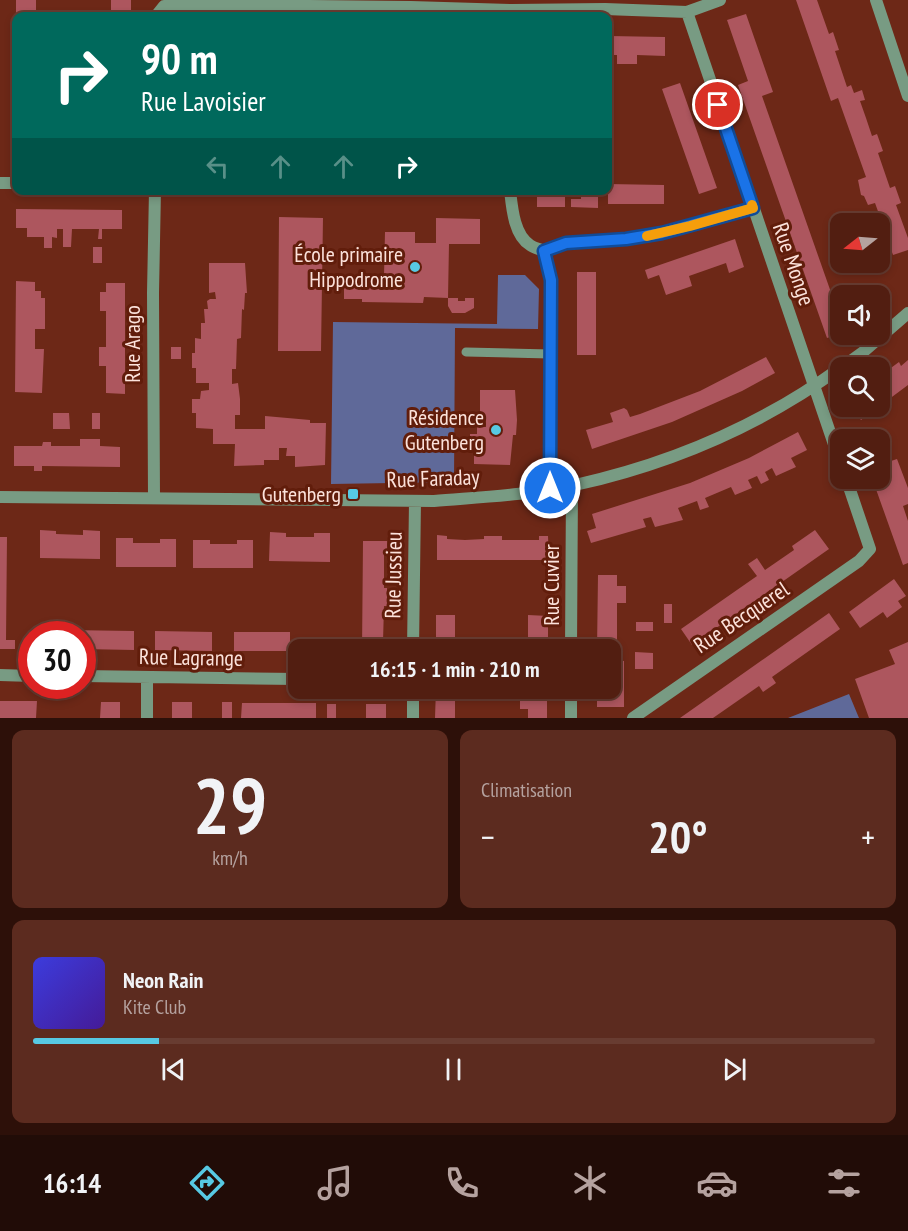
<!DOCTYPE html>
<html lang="fr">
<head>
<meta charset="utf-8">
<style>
  body { margin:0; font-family:"PT Sans Narrow",sans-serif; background:#5c2b1f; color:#f1f3f6; height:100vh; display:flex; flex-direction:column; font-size:22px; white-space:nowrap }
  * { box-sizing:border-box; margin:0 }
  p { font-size:20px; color:#b5a29f }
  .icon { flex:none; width:33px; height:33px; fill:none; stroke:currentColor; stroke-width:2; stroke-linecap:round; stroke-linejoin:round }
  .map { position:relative; height:718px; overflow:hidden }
  .drawer { display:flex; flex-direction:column; gap:12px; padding:12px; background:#2d1009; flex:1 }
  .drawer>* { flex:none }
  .top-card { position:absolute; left:12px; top:12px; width:600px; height:183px; border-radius:12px; box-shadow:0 3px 9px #0003,0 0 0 2px #683c31; background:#00695c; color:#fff; overflow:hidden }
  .needle { width:39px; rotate:253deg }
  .fabs { position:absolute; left:830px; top:213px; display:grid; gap:12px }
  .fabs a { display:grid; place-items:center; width:60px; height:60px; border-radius:12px; background:#521e11; box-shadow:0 3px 9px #0003,0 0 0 2px #683c31; font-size:30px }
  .speed { position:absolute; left:18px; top:621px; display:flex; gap:12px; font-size:30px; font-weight:700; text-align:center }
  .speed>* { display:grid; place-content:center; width:78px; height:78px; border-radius:50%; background:#521e11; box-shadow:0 3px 9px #0003,0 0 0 2px #683c31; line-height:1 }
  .speed .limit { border:9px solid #d22; background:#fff; color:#111 }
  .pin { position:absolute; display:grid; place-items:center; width:51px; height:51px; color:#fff; margin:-26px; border:3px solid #fff; border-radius:50%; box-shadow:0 2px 6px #0007 }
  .me { position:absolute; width:66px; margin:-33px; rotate:0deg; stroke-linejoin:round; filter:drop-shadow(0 0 4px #0008) }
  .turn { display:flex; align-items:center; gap:21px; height:126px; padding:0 30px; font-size:27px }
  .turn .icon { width:78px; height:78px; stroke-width:2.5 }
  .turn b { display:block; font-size:42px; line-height:51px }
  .lanes { display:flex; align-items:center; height:57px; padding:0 30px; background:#0003; justify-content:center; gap:30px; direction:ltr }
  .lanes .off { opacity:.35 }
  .big { font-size:45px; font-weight:700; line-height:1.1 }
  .drawer .tile { flex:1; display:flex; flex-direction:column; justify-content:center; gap:9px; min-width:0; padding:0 21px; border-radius:12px; background:#5c2b1f }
  .drawer .dial { align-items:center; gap:0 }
  .dial b { font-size:78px; line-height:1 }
  .song { display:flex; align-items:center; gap:18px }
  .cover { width:72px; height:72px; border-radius:9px; background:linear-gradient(135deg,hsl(240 70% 55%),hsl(260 70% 35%)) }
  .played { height:6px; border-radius:3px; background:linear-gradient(90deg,#57c9e3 15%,#683c31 15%) }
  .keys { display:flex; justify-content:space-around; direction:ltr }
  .heat { display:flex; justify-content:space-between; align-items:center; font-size:33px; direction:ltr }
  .drawer .tiles { flex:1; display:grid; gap:12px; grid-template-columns:1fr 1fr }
  .tile:last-child { grid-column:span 2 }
  .trip { position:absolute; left:288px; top:639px; width:333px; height:60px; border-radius:12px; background:#521e11; box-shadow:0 3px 9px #0003,0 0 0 2px #683c31; font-weight:700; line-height:60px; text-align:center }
  .menu { display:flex; height:96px; justify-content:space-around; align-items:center; background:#210c07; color:#b5a29f }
  .menu .icon { width:42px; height:42px }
  .menu .selected { color:#57c9e3 }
  .menu b { font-size:27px; color:#f1f3f6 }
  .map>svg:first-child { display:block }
</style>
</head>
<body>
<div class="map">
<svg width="908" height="718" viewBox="0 0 908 718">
  <rect width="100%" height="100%" fill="#6d2817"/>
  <path fill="#5f6999" d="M 498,275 L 525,275 L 539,289 L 538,329 L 455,328 L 454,482 L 331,484 L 333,322 L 497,324 Z
    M 849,694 L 859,718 L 788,718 Z"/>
  <path fill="#ad565e" d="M 16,0 L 36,0 L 36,10 L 41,10 L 41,16 L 16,16 Z
    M 111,0 L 131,0 L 131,16 L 111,16 Z
    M 796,0 L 817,0 L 829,34 L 833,32 L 839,50 L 835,51 L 847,87 L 851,85 L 854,93 L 862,90 L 865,100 L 860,101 L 866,118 L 872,136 L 877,134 L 883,151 L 878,153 L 890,188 L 895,186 L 901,203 L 896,205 L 908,238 L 908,250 L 893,255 L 887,238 L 879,241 L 879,230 L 884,228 L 875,203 L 868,205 L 864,196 L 861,195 L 858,180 L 866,177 L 838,98 L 831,101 Z
    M 746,14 L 773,92 L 762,96 L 840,318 L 840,333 L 827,338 L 738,85 L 748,81 L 727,20 Z
    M 609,36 L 665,37 L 665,56 L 637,55 L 637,64 L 617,64 L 617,55 L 609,55 Z
    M 680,83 L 717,188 L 699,194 L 662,89 Z
    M 608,184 L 664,185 L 664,204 L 608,204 Z
    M 537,190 L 565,190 L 565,207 L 537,207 Z
    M 581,190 L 598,190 L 598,208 L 571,207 L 571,199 L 581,199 Z
    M 16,209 L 122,210 L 122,229 L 102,229 L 102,239 L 98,239 L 99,229 L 72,229 L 71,247 L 63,247 L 63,229 L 57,229 L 57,238 L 52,237 L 52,248 L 44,248 L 44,237 L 27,237 L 27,228 L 16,228 Z
    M 279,217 L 323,218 L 321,351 L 278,351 Z
    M 436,218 L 480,219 L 480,244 L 449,244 L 448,298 L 424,297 L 423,303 L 362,302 L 362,299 L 344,299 L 344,276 L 384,277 L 385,232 L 415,232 L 415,243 L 436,243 Z
    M 735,239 L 744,267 L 729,273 L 726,263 L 689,276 L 692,286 L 666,295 L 659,275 L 648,279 L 645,270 Z
    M 93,247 L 102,247 L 102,263 L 93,263 Z
    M 209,263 L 245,263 L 247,293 L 245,293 L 244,310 L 242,309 L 241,338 L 237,339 L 236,369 L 232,369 L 232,384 L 238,383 L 240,399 L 240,415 L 235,415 L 235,429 L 265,429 L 265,416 L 310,420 L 310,423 L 326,423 L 325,465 L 295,467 L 295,456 L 286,456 L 287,448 L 279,448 L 279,460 L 264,460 L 264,465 L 234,466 L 235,444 L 213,444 L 213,429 L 196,428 L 196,413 L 192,413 L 192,399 L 200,399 L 201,391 L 209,390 L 209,383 L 196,383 L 196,368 L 192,368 L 192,353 L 195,353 L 195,338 L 201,339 L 201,323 L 205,323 L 204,309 L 208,309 L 207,301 L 210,299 L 216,299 L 215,292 L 209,293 Z
    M 577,272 L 596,272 L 596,355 L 577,355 Z
    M 16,281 L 35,282 L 35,291 L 41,291 L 41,298 L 45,298 L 45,329 L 35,329 L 35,349 L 44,349 L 42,393 L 15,392 Z
    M 106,283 L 125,283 L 125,394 L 106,393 L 106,366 L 99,366 L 99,347 L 106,347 L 106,311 L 100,311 L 100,292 L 106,292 Z
    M 448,298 L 458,298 L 458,301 L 465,301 L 465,298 L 474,298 L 474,308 L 465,313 L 452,313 L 448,306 Z
    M 171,347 L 181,347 L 181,359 L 171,359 Z
    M 766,357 L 775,373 L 742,391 L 672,422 L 592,449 L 586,430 L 613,422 L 610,413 L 624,408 L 627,410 L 630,417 L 640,414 L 700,391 Z
    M 908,360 L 908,385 L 861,420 L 851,406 L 879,406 L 879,382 L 886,377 L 884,373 L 899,362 L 901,366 Z
    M 480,390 L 515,390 L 517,420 L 516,435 L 513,435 L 510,465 L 474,464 L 474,450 L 470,450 L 470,434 L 477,434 L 477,427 L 486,427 L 486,419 L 480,419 Z
    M 53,413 L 69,413 L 70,429 L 53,429 Z
    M 92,413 L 100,413 L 100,429 L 92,429 Z
    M 798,432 L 807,450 L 791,458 L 796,467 L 776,476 L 772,468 L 765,472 L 769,480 L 761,484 L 757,476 L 748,480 L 752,488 L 735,495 L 731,487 L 705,498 L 709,507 L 700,510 L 697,501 L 678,508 L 683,520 L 655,527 L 651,517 L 643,519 L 646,527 L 591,543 L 587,531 L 596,528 L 592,514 L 690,483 L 749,458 Z
    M 80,439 L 100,439 L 100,446 L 120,447 L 120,467 L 42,466 L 42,471 L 34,471 L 34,466 L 14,466 L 14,446 L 42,446 L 43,442 L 51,442 L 51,446 L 80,446 Z
    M 885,453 L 888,462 L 897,459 L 908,488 L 908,504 L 903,506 L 908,521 L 908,563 L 903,565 L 872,478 L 879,478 L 879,455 Z
    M 40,530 L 56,531 L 56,534 L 83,535 L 83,530 L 100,531 L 100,559 L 40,558 Z
    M 815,530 L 829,549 L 692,645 L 681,629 L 757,576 L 748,564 L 757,558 L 765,570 L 794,550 L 792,546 Z
    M 270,532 L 286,533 L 286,537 L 314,537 L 314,533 L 330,533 L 330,562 L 269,561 Z
    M 437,535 L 447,536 L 447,539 L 465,540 L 484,539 L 484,536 L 502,536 L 502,540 L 539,540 L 539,536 L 548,536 L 549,560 L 437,560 Z
    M 0,537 L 7,537 L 6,640 L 15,640 L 15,649 L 0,649 Z
    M 116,538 L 133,538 L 133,543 L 160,543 L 160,539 L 176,539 L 176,567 L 116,567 Z
    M 193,540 L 210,540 L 210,544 L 237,544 L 237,540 L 253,540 L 253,568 L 193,568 Z
    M 363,541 L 387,541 L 387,551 L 384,551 L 384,588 L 387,588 L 387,606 L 384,606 L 383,642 L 387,642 L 386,650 L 362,650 Z
    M 598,575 L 617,575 L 617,586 L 626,586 L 626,603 L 617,603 L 617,660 L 624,661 L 624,707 L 597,707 L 597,688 L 610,688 L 610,650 L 597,650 Z
    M 894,579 L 906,596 L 898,601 L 902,607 L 887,618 L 883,612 L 860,628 L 849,612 Z
    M 664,604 L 672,604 L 672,623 L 664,623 Z
    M 829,613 L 840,629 L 772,677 L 776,683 L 763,692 L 759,686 L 713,718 L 680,718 Z
    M 436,615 L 455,615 L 455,643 L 466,643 L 466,650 L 436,650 Z
    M 528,615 L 548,616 L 548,650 L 528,650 Z
    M 636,622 L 653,622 L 653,631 L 636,631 Z
    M 66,630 L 134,631 L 134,650 L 82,649 L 82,634 L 66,634 Z
    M 155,631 L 212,632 L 212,651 L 155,650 Z
    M 234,632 L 290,632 L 290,651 L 234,651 Z
    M 908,642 L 908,718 L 869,718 L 855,679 L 895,664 L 889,650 Z
    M 635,652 L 653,653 L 653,669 L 635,669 Z
    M 436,688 L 455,688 L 455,718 L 435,718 Z
    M 528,688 L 547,688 L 547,718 L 528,718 L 528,709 L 520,709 L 520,699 L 528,699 Z
    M 0,701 L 37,701 L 36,718 L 0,718 Z
    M 101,702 L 120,702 L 120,718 L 100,718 Z
    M 172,702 L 192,702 L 192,718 L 172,718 Z
    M 222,702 L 232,702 L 232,718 L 222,718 Z
    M 242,703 L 316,703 L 316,718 L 241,718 Z
    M 327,704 L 336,704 L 336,718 L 327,718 Z
    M 366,704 L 386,704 L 386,718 L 366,718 Z"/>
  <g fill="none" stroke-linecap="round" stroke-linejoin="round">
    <path stroke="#789b83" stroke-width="9" d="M 466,352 L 550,354"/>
    <path stroke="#789b83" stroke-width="12" d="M 876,0 L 908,96
      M 210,5 L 411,7 L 512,10 L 605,9 L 687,12 L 720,0
      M 687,12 L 840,462
      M 156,16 L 164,6 L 210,5 L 210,0
      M 0,183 L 16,183
      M 510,190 C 512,208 514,235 530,245 C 534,248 540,249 544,251
      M 544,251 L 551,280 L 550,488
      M 544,251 L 566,243 L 626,239 L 662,233 L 753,208
      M 841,368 L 863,352 L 908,313
      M 0,497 L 434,501 C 481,497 529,495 575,485 C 670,464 761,425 840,368
      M 154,498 L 153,293 L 155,190
      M 413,650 L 415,501
      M 571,650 L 572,485
      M 0,675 L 32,676
      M 82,676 L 298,679
      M 147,677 L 147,718
      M 413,688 L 413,718
      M 571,688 L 571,718
      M 633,718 L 859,561 L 870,549 L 846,478"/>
  </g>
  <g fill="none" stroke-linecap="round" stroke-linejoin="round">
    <defs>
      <path id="route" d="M 550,488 L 551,280 L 544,251 L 566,243 L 626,239 L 662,233 L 753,208 L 718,105"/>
    </defs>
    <use href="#route" stroke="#114b97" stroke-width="15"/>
    <use href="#route" stroke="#1a73e8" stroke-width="10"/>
    <path stroke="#f59e0b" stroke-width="10" d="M 647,236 L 690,226 L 753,208 L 752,205"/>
  </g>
  <g fill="#57c9e3" stroke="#611d0b" stroke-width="2">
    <circle cx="415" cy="267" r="6"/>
    <circle cx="496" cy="430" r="6"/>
    <rect x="347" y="488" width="12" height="12" rx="3"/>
  </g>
  <g text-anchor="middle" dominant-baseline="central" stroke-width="6" stroke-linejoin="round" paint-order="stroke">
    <g font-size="22" fill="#fce2db" stroke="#611d0b" text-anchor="end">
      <text x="403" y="254">École primaire<tspan x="403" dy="25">Hippodrome</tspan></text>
      <text x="484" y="417">Résidence<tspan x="484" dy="25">Gutenberg</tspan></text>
      <text x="341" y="494">Gutenberg</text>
    </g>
    <g font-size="22" fill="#fce2db" stroke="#611d0b">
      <text transform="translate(794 264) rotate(71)">Rue Monge</text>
      <text transform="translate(132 344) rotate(-90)">Rue Arago</text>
      <text transform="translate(433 478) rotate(-2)">Rue Faraday</text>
      <text transform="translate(393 575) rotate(-89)">Rue Jussieu</text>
      <text transform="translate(551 585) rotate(-90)">Rue Cuvier</text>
      <text transform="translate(741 617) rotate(-34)">Rue Becquerel</text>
      <text transform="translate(191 657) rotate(1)">Rue Lagrange</text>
    </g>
  </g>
</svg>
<div class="fabs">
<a><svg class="needle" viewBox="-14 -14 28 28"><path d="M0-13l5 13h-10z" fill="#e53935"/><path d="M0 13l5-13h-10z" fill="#b5a29f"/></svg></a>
<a><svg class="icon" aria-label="sound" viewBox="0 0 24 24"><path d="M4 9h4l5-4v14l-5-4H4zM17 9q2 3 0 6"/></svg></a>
<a><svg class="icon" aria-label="search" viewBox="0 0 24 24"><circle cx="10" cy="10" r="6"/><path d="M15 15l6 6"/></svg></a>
<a><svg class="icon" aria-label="layers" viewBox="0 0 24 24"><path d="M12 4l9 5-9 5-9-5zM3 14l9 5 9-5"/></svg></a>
</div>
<div class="speed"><div class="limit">30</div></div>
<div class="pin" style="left:718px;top:105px;background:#d93025"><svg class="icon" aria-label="arrive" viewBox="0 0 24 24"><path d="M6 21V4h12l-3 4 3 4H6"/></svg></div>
<svg class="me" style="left:550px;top:488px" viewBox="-20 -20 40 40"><circle r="17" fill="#1a73e8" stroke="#fff" stroke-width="3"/><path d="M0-11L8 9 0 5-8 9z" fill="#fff"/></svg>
<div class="trip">16:15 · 1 min · 210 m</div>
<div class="top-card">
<div class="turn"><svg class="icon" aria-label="right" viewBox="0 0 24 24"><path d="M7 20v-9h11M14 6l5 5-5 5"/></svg><div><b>90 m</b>Rue Lavoisier</div></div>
<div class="lanes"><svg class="icon off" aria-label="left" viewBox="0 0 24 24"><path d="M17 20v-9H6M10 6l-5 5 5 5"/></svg><svg class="icon off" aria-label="ahead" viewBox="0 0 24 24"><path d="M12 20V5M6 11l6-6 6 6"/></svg><svg class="icon off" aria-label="ahead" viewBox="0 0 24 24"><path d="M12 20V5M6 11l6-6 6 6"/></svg><svg class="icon" aria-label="right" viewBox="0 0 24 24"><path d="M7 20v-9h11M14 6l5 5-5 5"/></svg></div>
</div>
</div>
<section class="drawer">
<div class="tiles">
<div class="tile dial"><b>29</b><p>km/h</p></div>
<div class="tile"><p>Climatisation</p>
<div class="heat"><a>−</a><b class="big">20°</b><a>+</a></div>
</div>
<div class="tile">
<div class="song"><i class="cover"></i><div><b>Neon Rain</b><p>Kite Club</p></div></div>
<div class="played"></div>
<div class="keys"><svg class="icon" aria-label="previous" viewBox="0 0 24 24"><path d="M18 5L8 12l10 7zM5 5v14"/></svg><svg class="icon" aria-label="pause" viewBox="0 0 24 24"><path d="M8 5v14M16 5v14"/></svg><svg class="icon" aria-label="next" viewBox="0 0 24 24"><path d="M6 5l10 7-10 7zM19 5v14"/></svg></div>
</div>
</div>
</section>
<nav class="menu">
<b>16:14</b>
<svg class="icon selected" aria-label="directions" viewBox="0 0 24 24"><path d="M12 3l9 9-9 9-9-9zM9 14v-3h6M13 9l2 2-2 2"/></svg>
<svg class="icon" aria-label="music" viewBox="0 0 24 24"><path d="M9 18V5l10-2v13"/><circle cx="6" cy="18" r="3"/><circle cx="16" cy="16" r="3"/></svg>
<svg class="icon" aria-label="phone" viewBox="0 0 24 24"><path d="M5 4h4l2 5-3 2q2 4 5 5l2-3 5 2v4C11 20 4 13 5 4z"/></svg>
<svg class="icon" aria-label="climate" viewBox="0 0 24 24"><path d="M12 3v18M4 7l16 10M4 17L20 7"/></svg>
<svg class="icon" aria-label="car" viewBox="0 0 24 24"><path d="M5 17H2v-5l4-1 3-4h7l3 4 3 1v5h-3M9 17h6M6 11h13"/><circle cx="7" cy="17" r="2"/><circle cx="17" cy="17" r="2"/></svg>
<svg class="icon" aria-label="filters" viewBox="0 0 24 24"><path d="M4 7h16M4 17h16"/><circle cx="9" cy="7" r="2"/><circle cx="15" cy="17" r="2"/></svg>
</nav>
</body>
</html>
